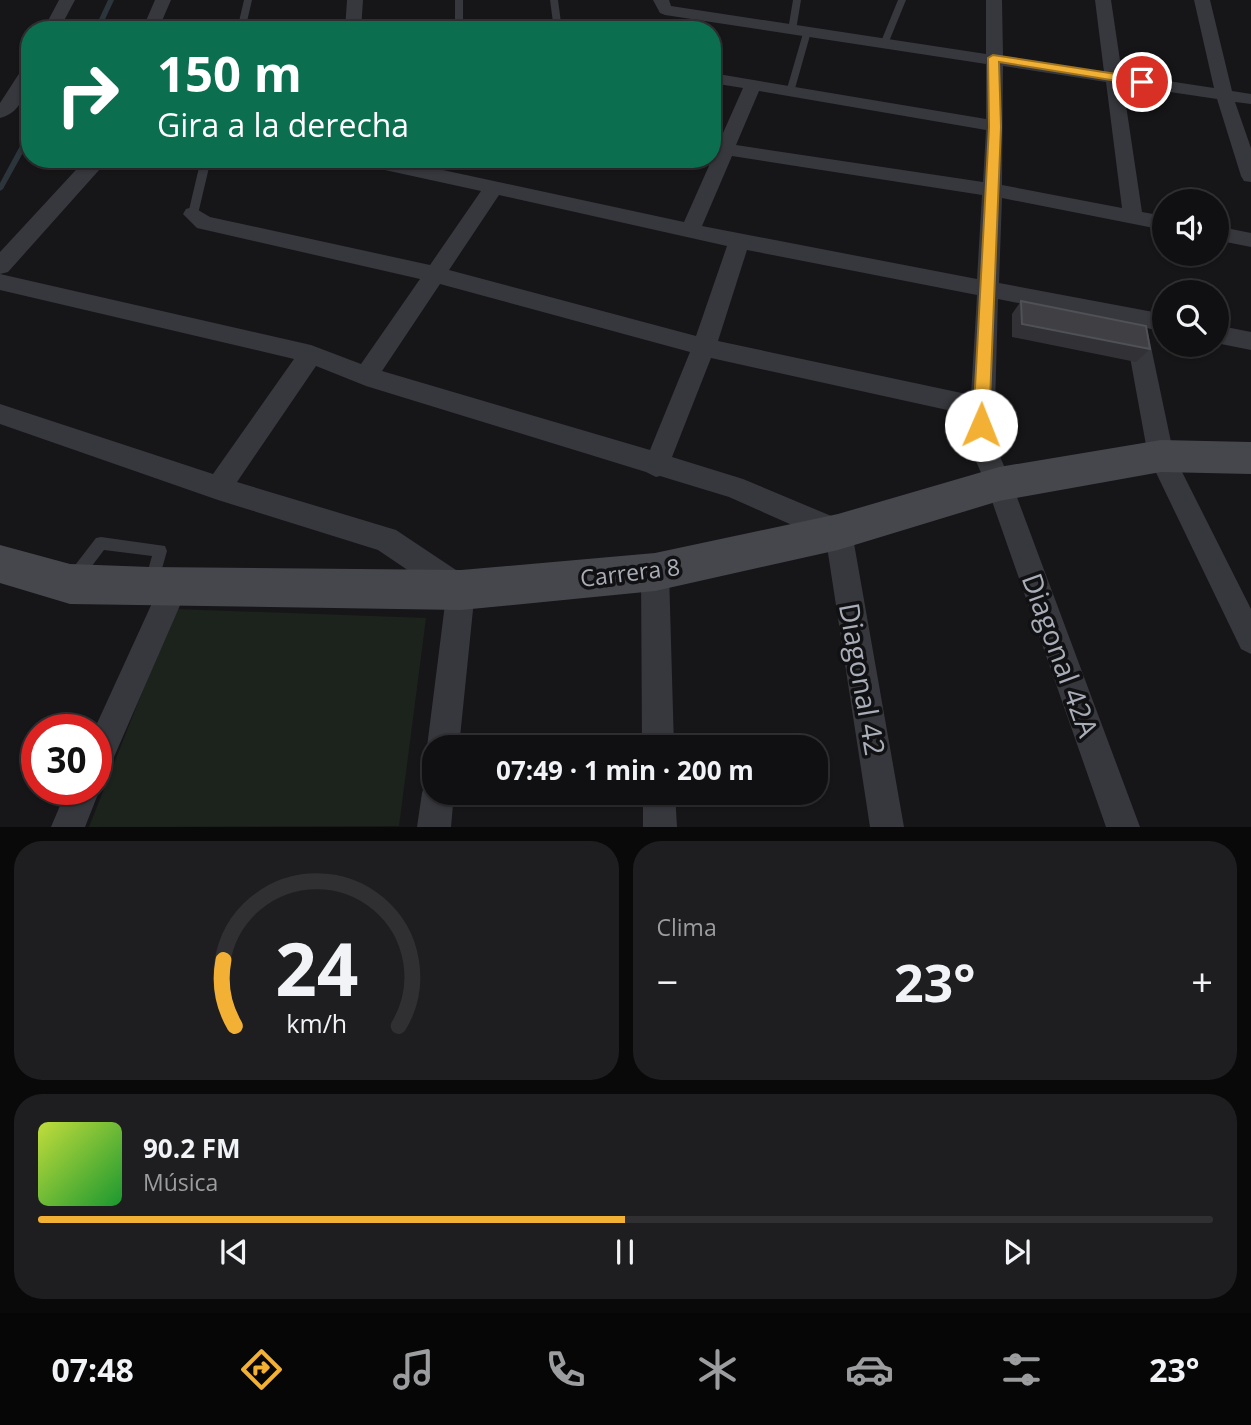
<!DOCTYPE html>
<html lang="es">
<head>
<meta charset="utf-8">
<style>
  body { margin:0; font-family:"Open Sans",sans-serif; background:#1e1e20; color:#f1f3f6; height:100vh; display:flex; flex-direction:column; font-size:26px; white-space:nowrap }
  * { box-sizing:border-box; margin:0 }
  p { font-size:23px; color:#9c9d9f }
  .icon { flex:none; width:38px; height:38px; fill:none; stroke:currentColor; stroke-width:2; stroke-linecap:round; stroke-linejoin:round }
  .map { position:relative; height:827px; overflow:hidden }
  .side { display:flex; flex-direction:column; gap:14px; padding:14px; background:#09090a; flex:1 }
  .side>* { flex:none }
  .banner { position:absolute; left:21px; top:21px; width:700px; height:147px; border-radius:28px; box-shadow:0 2px 5px #0004,0 0 0 2px #303032; background:#0b6e4f; color:#fff; overflow:hidden }
  .tools { position:absolute; left:1152px; top:189px; display:grid; gap:14px }
  .tools a { display:grid; place-items:center; width:77px; height:77px; border-radius:50%; background:#101012; box-shadow:0 2px 5px #0004,0 0 0 2px #303032; font-size:35px }
  .speed { position:absolute; left:21px; top:714px; display:flex; gap:14px; font-size:35px; font-weight:700; text-align:center }
  .speed>* { display:grid; place-content:center; width:91px; height:91px; border-radius:50%; background:#101012; box-shadow:0 2px 5px #0004,0 0 0 2px #303032; line-height:1 }
  .speed .limit { border:10px solid #d22; background:#fff; color:#111 }
  .pin { position:absolute; display:grid; place-items:center; width:60px; height:60px; color:#fff; margin:-30px; border:4px solid #fff; border-radius:50%; box-shadow:0 2px 7px #0007 }
  .me { position:absolute; width:77px; margin:-38px; rotate:1deg; stroke-linejoin:round; filter:drop-shadow(0 0 5px #0008) }
  .turn { display:flex; align-items:center; gap:24px; height:147px; padding:0 21px; font-size:32px }
  .turn .icon { width:91px; height:91px; stroke-width:2.5 }
  .turn b { display:block; font-size:49px; line-height:60px }
  .big { font-size:52px; font-weight:700; line-height:1.1 }
  .side .card { flex:1; display:flex; flex-direction:column; justify-content:center; gap:10px; min-width:0; padding:0 24px; border-radius:28px; background:#1e1e20 }
  .side .dial { align-items:center; gap:0 }
  .dial svg { height:182px; overflow:visible; fill:none; stroke:#303032; stroke-width:7; stroke-linecap:round; text-anchor:middle }
  .dial text { fill:#f1f3f6; stroke:none }
  .song { display:flex; align-items:center; gap:21px }
  .cover { width:84px; height:84px; border-radius:10px; background:linear-gradient(135deg,hsl(70 70% 55%),hsl(130 70% 35%)) }
  .played { height:7px; border-radius:4px; background:linear-gradient(90deg,#f2b134 50%,#303032 50%) }
  .keys { display:flex; justify-content:space-around; direction:ltr }
  .heat { display:flex; justify-content:space-between; align-items:center; font-size:38px; direction:ltr }
  .side .tiles { flex:1; display:grid; gap:14px; grid-template-columns:1fr 1fr }
  .card:last-child { grid-column:span 2 }
  .trip { position:absolute; left:422px; top:735px; width:406px; height:70px; border-radius:28px; background:#101012; box-shadow:0 2px 5px #0004,0 0 0 2px #303032; font-weight:700; line-height:70px; text-align:center }
  .menu { display:flex; height:112px; justify-content:space-around; align-items:center; background:#060607; color:#9c9d9f }
  .menu .icon { width:49px; height:49px }
  .menu .active { color:#f2b134 }
  .menu b { font-size:32px; color:#f1f3f6 }
  .map>svg:first-child { display:block }
</style>
</head>
<body>
<div class="map">
<svg width="1251" height="827" viewBox="0 0 1251 827">
  <rect width="100%" height="100%" fill="#161618"/>
  <path fill="#1c231d" d="M 175,609 L 426,618 L 399,826 L 89,827 Z"/>
  <g fill="none" stroke-linecap="round" stroke-linejoin="round">
    <path fill="#2c353c" fill-rule="evenodd" d="M 108,0 L 114,0 L 100,30 L 94,30 Z
      M 30,131 L 30,140 L 3,189 L 0,191 L 0,183 L 27,133 Z"/>
    <path fill="#37383d" fill-rule="evenodd" d="M 244,0 L 252,0 L 245,30 L 237,30 Z
      M 455,0 L 463,0 L 463,30 L 455,30 L 455,24 L 395,30 L 364,30 L 368,28 L 455,19 Z
      M 550,0 L 558,0 L 562,30 L 554,30 Z
      M 793,0 L 801,0 L 796,30 L 792,32 L 788,30 Z
      M 898,0 L 906,0 L 888,44 L 881,46 L 880,44 Z
      M 804,30 L 811,32 L 794,92 L 790,95 L 786,92 Z
      M 201,159 L 211,159 L 198,214 L 193,217 L 188,214 Z
      M 101,537 L 165,546 L 167,551 L 157,586 L 152,588 L 147,586 L 145,581 L 152,556 L 104,550 L 79,583 L 74,585 L 69,583 L 67,578 L 69,573 L 96,538 Z"/>
    <path fill="#37383d" fill-rule="evenodd" d="M 59,0 L 75,0 L 59,30 L 43,30 Z
      M 155,0 L 171,0 L 158,30 L 142,30 Z
      M 347,0 L 363,0 L 361,30 L 345,30 Z
      M 653,0 L 669,0 L 671,6 L 986,54 L 986,0 L 1002,0 L 1003,56 L 1104,72 L 1095,0 L 1111,0 L 1122,74 L 1214,88 L 1194,0 L 1210,0 L 1232,91 L 1251,94 L 1251,104 L 1235,102 L 1251,148 L 1251,182 L 1244,181 L 1241,176 L 1217,99 L 1123,85 L 1142,212 L 1164,216 L 1164,230 L 1002,198 L 999,283 L 1164,314 L 1164,332 L 1147,328 L 1174,456 L 1251,609 L 1251,654 L 1241,649 L 1148,456 L 1124,324 L 998,299 L 994,443 L 1012,484 L 1140,827 L 1106,827 L 986,484 L 968,443 L 970,415 L 711,358 L 672,457 L 743,479 L 848,523 L 852,532 L 904,827 L 870,827 L 826,540 L 729,497 L 660,476 L 656,477 L 646,472 L 366,386 L 316,366 L 237,482 L 396,530 L 471,580 L 475,590 L 459,747 L 434,747 L 434,759 L 427,747 L 446,596 L 378,550 L 218,500 L 0,424 L 0,404 L 213,474 L 294,359 L 0,290 L 0,274 L 311,345 L 361,364 L 420,279 L 197,228 L 183,214 L 186,209 L 193,207 L 210,217 L 430,265 L 481,191 L 362,165 L 353,159 L 392,159 L 684,222 L 712,159 L 712,141 L 719,142 L 743,88 L 712,83 L 712,73 L 986,119 L 986,64 L 665,15 L 660,13 ZM 1003,66 L 1106,82 L 1122,208 L 1002,185 ZM 759,91 L 986,130 L 983,182 L 736,145 ZM 732,156 L 982,195 L 977,279 L 702,226 ZM 499,195 L 727,246 L 696,336 L 449,270 ZM 747,250 L 977,295 L 971,395 L 718,341 ZM 440,284 L 690,352 L 650,450 L 382,371 Z
      M 30,65 C 30,85 23,113 0,118 L 0,103 L 24,66 Z
      M 86,159 L 105,159 L 100,169 L 8,272 L 0,274 L 0,252 Z
      M 1216,226 L 1251,233 L 1251,247 L 1216,240 Z
      M 1216,325 L 1251,332 L 1251,350 L 1216,343 Z
      M 655,558 L 665,562 L 669,572 L 674,747 L 642,747 L 641,572 L 645,562 Z
      M 174,573 L 184,577 L 188,587 L 107,773 L 96,778 L 96,730 L 94,730 L 164,577 Z
      M 434,778 L 434,793 L 454,793 L 451,827 L 417,827 L 422,793 L 426,781 Z
      M 96,779 L 100,789 L 85,827 L 51,827 L 67,789 L 96,789 Z
      M 643,793 L 675,793 L 677,827 L 643,827 Z"/>
    <path fill="#45474d" fill-rule="evenodd" d="M 1161,440 L 1251,442 L 1251,474 L 1161,472 L 999,501 L 838,550 L 655,591 L 461,610 L 70,604 L 0,583 L 0,545 L 70,564 L 150,567 L 461,570 L 655,553 L 838,514 L 999,467 Z"/>
  </g>
  <path fill="#323236" d="M 1021,301 L 1150,349 L 1136,362 L 1012,337 L 1012,314 Z"/>
  <path fill="#3f3f44" stroke="#4f5156" stroke-width="2" d="M 1021,301 L 1146,326 L 1150,349 L 1022,324 Z"/>
  <path fill="#f2b134" stroke="#9d7322" stroke-width="2" d="M 993,55 L 1142,78 L 1148,82 L 1142,85 L 999,62 L 1001,127 L 989,425 L 987,430 L 976,430 L 973,425 L 989,127 L 988,58 Z"/>
  <g text-anchor="middle" dominant-baseline="central" stroke-width="7" stroke-linejoin="round" paint-order="stroke">
    <g font-size="23" fill="#a8adb8" stroke="#111113">
      <text transform="translate(630 572) rotate(-7)">Carrera 8</text>
    </g>
    <g font-size="28" fill="#a8adb8" stroke="#111113">
      <text transform="translate(1061 655) rotate(70)">Diagonal 42A</text>
      <text transform="translate(863 679) rotate(80)">Diagonal 42</text>
    </g>
  </g>
</svg>
<div class="tools">
<a><svg class="icon" aria-label="sound" viewBox="0 0 24 24"><path d="M4 9h4l5-4v14l-5-4H4zM17 9q2 3 0 6"/></svg></a>
<a><svg class="icon" aria-label="search" viewBox="0 0 24 24"><circle cx="10" cy="10" r="6"/><path d="M15 15l6 6"/></svg></a>
</div>
<div class="speed"><div class="limit">30</div></div>
<div class="pin" style="left:1142px;top:82px;background:#d93025"><svg class="icon" aria-label="arrive" viewBox="0 0 24 24"><path d="M6 21V4h12l-3 4 3 4H6"/></svg></div>
<svg class="me" style="left:981px;top:425px" viewBox="-20 -20 40 40"><circle r="19" fill="#fff"/><path d="M0-13L10 11 0 6-10 11z" fill="#f2b134"/></svg>
<div class="trip">07:49 · 1 min · 200 m</div>
<div class="banner">
<div class="turn"><svg class="icon" aria-label="right" viewBox="0 0 24 24"><path d="M7 20v-9h11M14 6l5 5-5 5"/></svg><div><b>150 m</b>Gira a la derecha</div></div>
</div>
</div>
<section class="side">
<div class="tiles">
<div class="card dial"><svg viewBox="0 0 100 80">
<path d="M14 69A42 42 0 1 1 86 69"/>
<path d="M14 69A42 42 0 0 1 9 40" stroke="#f2b134"/>
<text x="50" y="56" font-size="32" font-weight="700">24</text>
<text x="50" y="72" font-size="11">km/h</text>
</svg></div>
<div class="card"><p>Clima</p>
<div class="heat"><a>−</a><b class="big">23°</b><a>+</a></div>
</div>
<div class="card">
<div class="song"><i class="cover"></i><div><b>90.2 FM</b><p>Música</p></div></div>
<div class="played"></div>
<div class="keys"><svg class="icon" aria-label="previous" viewBox="0 0 24 24"><path d="M18 5L8 12l10 7zM5 5v14"/></svg><svg class="icon" aria-label="pause" viewBox="0 0 24 24"><path d="M8 5v14M16 5v14"/></svg><svg class="icon" aria-label="next" viewBox="0 0 24 24"><path d="M6 5l10 7-10 7zM19 5v14"/></svg></div>
</div>
</div>
</section>
<nav class="menu">
<b>07:48</b>
<svg class="icon active" aria-label="directions" viewBox="0 0 24 24"><path d="M12 3l9 9-9 9-9-9zM9 14v-3h6M13 9l2 2-2 2"/></svg>
<svg class="icon" aria-label="music" viewBox="0 0 24 24"><path d="M9 18V5l10-2v13"/><circle cx="6" cy="18" r="3"/><circle cx="16" cy="16" r="3"/></svg>
<svg class="icon" aria-label="phone" viewBox="0 0 24 24"><path d="M5 4h4l2 5-3 2q2 4 5 5l2-3 5 2v4C11 20 4 13 5 4z"/></svg>
<svg class="icon" aria-label="climate" viewBox="0 0 24 24"><path d="M12 3v18M4 7l16 10M4 17L20 7"/></svg>
<svg class="icon" aria-label="car" viewBox="0 0 24 24"><path d="M5 17H2v-5l4-1 3-4h7l3 4 3 1v5h-3M9 17h6M6 11h13"/><circle cx="7" cy="17" r="2"/><circle cx="17" cy="17" r="2"/></svg>
<svg class="icon" aria-label="filters" viewBox="0 0 24 24"><path d="M4 7h16M4 17h16"/><circle cx="9" cy="7" r="2"/><circle cx="15" cy="17" r="2"/></svg>
<b>23°</b>
</nav>
</body>
</html>
